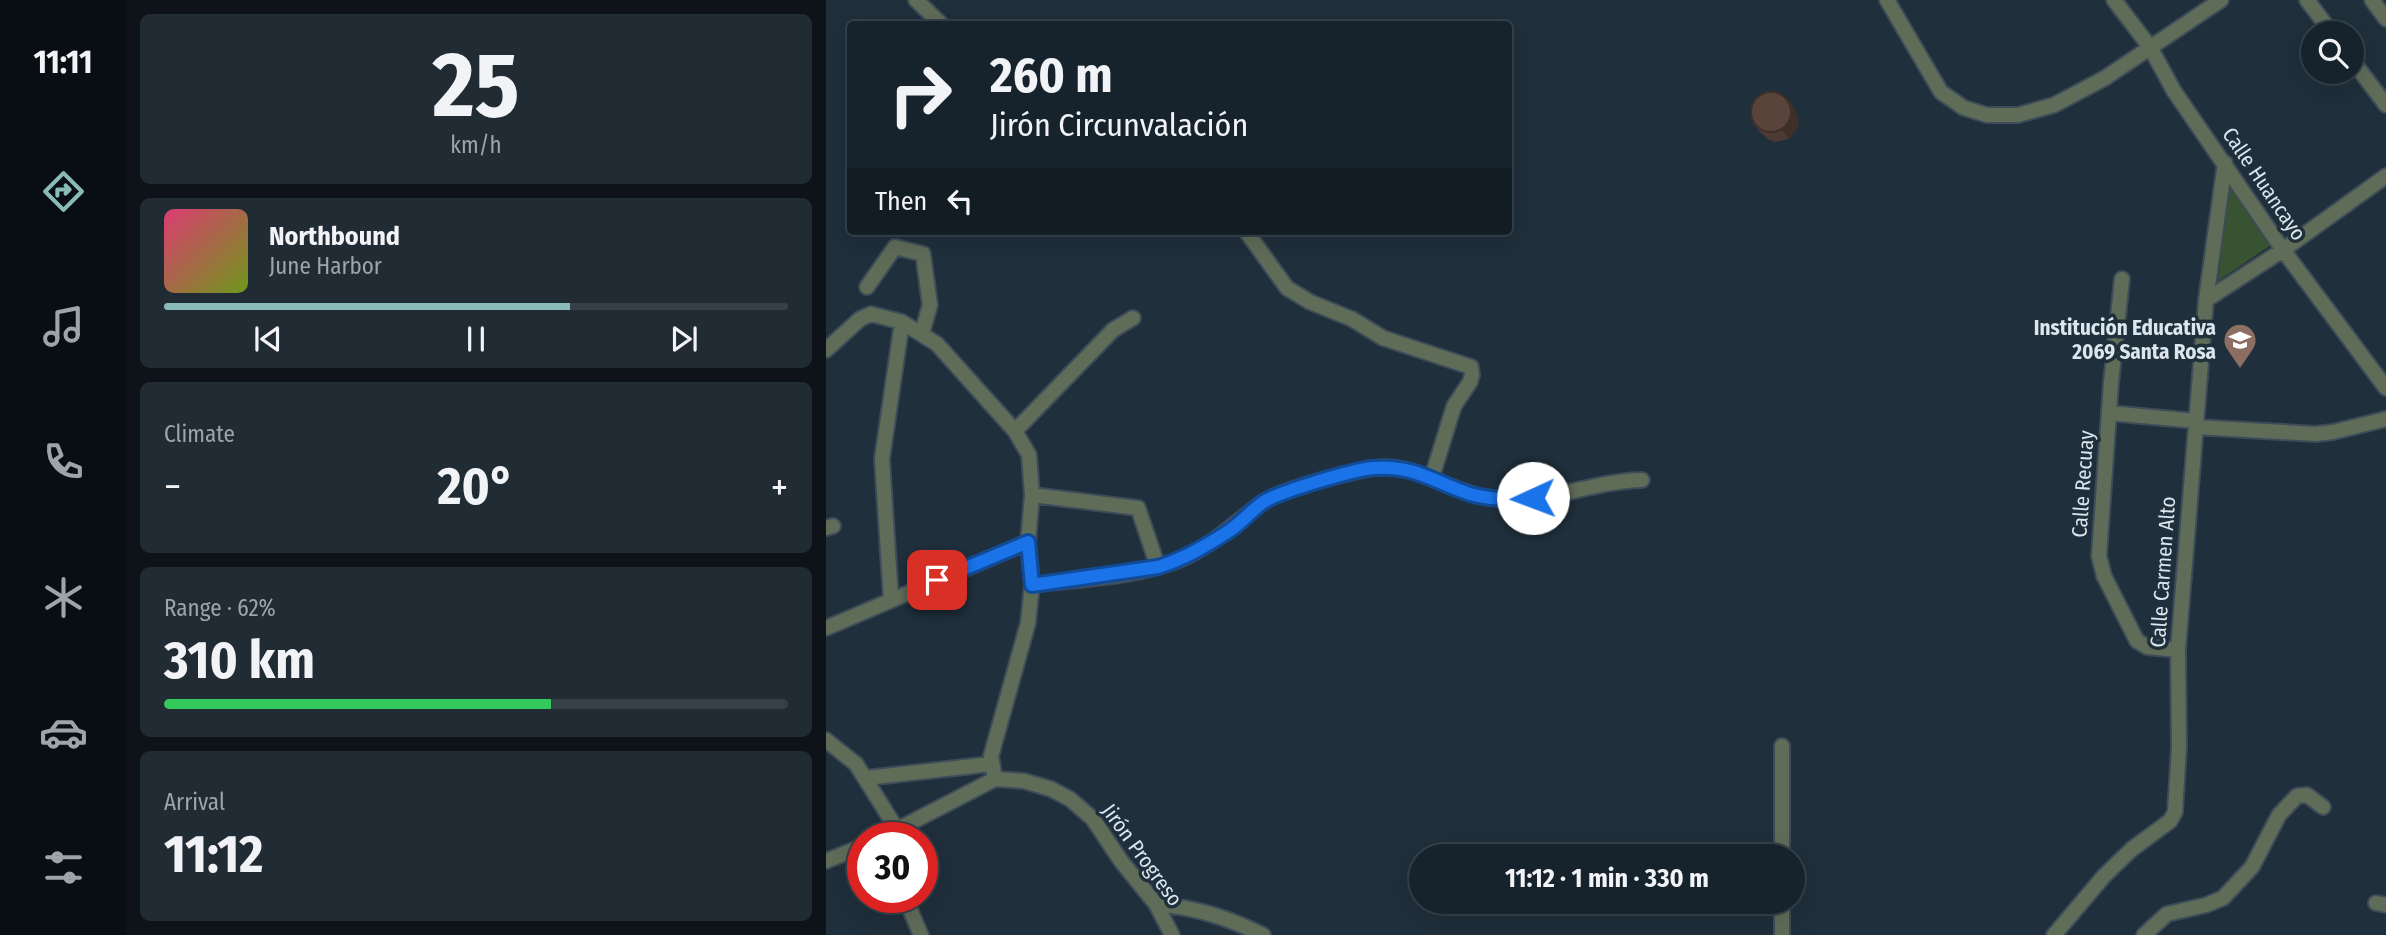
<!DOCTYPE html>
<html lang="en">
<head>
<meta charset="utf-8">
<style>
  body { margin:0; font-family:"Fira Sans Condensed",sans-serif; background:#202b34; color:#f1f3f6; height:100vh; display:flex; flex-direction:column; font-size:26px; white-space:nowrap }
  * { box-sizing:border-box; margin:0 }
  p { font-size:23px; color:#9ea4a9 }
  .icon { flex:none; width:38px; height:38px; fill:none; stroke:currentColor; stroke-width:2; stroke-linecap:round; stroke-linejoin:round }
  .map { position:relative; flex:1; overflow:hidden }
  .panel { display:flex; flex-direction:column; gap:14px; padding:14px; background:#0d1318; width:700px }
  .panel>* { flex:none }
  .guide { position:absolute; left:21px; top:21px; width:665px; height:214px; border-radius:7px; box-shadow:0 7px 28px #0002,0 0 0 2px #364048; background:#17232c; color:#f1f3f6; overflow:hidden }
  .fabs { position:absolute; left:1475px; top:21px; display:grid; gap:14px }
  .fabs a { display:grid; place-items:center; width:63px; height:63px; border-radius:50%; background:#17232c; box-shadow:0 7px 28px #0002,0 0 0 2px #364048; font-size:35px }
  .speed { position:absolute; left:21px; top:822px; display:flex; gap:14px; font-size:35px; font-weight:700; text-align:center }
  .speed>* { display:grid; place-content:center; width:91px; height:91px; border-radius:50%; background:#17232c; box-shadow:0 7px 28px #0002,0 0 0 2px #364048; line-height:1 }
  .speed .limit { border:10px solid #d22; background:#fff; color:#111 }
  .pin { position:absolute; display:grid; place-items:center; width:60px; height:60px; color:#fff; margin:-30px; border-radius:14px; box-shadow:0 4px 10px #0006 }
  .me { position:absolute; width:77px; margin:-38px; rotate:268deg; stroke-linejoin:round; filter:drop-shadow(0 0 5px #0008) }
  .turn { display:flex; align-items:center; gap:24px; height:147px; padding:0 28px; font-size:32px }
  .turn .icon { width:91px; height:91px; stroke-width:2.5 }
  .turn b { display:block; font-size:49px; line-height:60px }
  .then { display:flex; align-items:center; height:66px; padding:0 28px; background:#0003; gap:14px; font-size:26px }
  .big { font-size:52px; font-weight:700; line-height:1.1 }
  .panel .card { flex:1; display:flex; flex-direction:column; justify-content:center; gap:10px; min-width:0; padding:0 24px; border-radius:10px; background:#202b34 }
  .panel .dial { align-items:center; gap:0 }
  .dial b { font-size:91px; line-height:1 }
  .song { display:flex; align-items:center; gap:21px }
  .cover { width:84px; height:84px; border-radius:10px; background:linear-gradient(135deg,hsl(340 70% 55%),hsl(80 70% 35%)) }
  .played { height:7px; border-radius:4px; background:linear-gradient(90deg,#8bbbb9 65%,#364048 65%) }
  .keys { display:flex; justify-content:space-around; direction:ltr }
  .heat { display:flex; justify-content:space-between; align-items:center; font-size:38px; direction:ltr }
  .charge { height:10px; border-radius:5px; background:linear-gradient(90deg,#34c759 62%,#364048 0) }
  .trip { position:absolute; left:583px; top:844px; width:396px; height:70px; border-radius:35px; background:#17232c; box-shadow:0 7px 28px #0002,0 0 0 2px #364048; font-weight:700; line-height:70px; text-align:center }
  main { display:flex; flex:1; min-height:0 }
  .tabs { display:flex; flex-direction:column; width:126px; justify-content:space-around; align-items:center; background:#090e12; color:#9ea4a9 }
  .tabs .icon { width:49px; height:49px }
  .tabs .current { color:#8bbbb9 }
  .tabs b { font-size:32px; color:#f1f3f6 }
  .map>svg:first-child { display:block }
</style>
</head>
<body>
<main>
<nav class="tabs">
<b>11:11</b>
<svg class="icon current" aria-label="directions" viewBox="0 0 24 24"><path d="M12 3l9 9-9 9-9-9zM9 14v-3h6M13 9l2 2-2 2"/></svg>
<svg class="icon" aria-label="music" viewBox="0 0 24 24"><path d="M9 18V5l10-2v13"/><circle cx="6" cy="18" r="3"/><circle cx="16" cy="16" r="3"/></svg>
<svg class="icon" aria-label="phone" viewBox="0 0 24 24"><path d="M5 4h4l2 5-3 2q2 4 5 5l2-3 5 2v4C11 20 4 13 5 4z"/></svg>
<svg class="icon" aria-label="climate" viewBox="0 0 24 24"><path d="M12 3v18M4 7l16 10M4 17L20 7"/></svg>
<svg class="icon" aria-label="car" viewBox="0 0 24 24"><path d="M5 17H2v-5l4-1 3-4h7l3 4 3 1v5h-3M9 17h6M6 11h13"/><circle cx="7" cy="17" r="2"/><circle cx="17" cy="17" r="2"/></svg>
<svg class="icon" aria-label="filters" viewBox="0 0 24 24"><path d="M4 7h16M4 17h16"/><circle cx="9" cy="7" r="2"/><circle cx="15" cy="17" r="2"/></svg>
</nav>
<section class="panel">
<div class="card dial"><b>25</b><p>km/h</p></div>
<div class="card">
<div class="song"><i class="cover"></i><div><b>Northbound</b><p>June Harbor</p></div></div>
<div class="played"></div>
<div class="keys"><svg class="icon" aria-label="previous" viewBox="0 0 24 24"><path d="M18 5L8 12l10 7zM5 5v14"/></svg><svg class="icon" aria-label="pause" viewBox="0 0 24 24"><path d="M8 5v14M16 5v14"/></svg><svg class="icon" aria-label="next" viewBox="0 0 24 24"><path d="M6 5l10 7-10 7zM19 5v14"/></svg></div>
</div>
<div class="card"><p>Climate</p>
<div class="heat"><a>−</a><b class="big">20°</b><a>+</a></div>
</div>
<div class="card"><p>Range · 62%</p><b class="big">310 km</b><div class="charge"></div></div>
<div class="card"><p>Arrival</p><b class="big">11:12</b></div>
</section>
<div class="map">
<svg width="1560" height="935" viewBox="0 0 1560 935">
  <rect width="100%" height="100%" fill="#1f2f3b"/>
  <path fill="#385332" d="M 1403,185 L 1445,245 L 1392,281 Z"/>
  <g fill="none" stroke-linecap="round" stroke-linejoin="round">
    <defs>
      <path id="minor" d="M 90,0 L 115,24
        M 1061,0 L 1115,92 L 1138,108 L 1161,115 L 1192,115 L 1228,105 L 1279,78 L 1395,0
        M 1288,0 L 1324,47 L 1348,91 L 1457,250 L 1560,388
        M 1481,0 L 1506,33
        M 1546,0 L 1560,19
        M 1526,60 L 1560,105
        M 420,231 L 461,288 L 484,302 L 526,319 L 557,338 L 645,367 L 646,375 L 644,382 L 628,406 L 606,477
        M 1296,279 L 1285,383 L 1273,556 L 1278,576 L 1311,641 L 1321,647 L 1352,650
        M 41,287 L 69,247 L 97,254 L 104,305 L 96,333
        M 1380,300 L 1457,250 L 1560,176
        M 0,350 L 34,319 L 45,314 L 76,322 L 111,344 L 189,431 L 203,455 L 206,495 L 202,542 L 206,585 L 202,623 L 165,756 L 169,779
        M 1283,413 L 1370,421
        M 1370,427 L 1490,434 L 1507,432 L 1560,419
        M 189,431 L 287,330 L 307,318
        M 206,495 L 312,508 L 332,567
        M 0,528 L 7,526
        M 206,585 C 250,579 312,577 353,560 C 386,546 407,524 436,503 C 453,490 513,475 536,470 C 586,458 614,489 659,497 C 712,508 763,481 816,480
        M 65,599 L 56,459 L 76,322
        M 0,628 L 202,542
        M 0,740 L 30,764 L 72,831
        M 40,778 L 165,764
        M 169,779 L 198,781 L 225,789 L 244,799 L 267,819 L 295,861 L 330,904 L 346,935
        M 55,838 L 169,779
        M 956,856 L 956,746
        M 0,861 L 37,846
        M 79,898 L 95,935
        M 1550,903 L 1560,905
        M 330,904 C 371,908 400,917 437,935
        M 956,935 L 956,901
        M 1228,935 L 1278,876 L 1306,849 L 1344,821 L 1349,812 L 1353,747 L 1352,650 L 1380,300 L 1399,163
        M 1318,935 L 1341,914 L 1380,905 L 1397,898 L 1426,867 L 1453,815 L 1471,796 L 1481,795 L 1497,807"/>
    </defs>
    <use href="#minor" stroke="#3d4c58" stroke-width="18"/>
    <use href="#minor" stroke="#5f6c58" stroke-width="14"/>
  </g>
  <path fill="#4c3a33" d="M 962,99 L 968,108 L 973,121 L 971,128 L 963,139 L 949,142 L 943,140 L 932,130 L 926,122 Z"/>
  <path fill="#3e3029" d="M 962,99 L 968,108 L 973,121 L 971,128 L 963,139 L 956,130 Z"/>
  <path fill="#58443b" stroke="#3e3029" stroke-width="2" d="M925 112a20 20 0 1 1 40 0a20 20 0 1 1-40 0Z"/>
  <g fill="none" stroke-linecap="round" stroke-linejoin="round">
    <defs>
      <path id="route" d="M 111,580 L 202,542 L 206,585 L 332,567 C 358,559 380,546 403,531 C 415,523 424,512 436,503 C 451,492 527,470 547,468 C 590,465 607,482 644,494 C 665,500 686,500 707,498"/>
    </defs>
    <use href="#route" stroke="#114b97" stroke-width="18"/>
    <use href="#route" stroke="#1a73e8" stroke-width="12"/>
  </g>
  <defs>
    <symbol id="school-pin" viewBox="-11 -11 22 30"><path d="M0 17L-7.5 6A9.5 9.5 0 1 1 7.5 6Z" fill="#8d6e63" stroke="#1f2f3b"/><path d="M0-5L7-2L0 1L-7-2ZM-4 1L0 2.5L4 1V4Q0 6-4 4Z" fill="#fff"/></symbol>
  </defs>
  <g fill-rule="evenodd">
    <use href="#school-pin" x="1395" y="321" width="38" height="52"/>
  </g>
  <g text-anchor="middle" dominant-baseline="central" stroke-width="7" stroke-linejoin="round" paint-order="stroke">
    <g font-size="21" fill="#dce6ee" stroke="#1f2f3b">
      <text transform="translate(1438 184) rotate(56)">Calle Huancayo</text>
      <text transform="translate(1257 484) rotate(-86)">Calle Recuay</text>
      <text transform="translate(1337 572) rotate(-86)">Calle Carmen Alto</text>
      <text transform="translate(316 855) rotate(54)">Jirón Progreso</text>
    </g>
    <g font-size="21" font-weight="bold" fill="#dce6ee" stroke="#1f2f3b" text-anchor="end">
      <text x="1390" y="328">Institución Educativa<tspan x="1390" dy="24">2069 Santa Rosa</tspan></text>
    </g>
  </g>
</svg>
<div class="fabs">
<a><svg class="icon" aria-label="search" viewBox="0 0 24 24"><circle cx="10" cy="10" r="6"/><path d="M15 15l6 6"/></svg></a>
</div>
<div class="speed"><div class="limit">30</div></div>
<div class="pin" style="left:111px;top:580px;background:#d93025"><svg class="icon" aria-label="arrive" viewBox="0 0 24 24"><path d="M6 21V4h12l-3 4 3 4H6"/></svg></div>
<svg class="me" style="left:707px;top:498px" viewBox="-20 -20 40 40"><circle r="19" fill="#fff"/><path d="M0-13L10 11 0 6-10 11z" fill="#1a73e8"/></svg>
<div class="trip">11:12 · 1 min · 330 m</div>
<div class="guide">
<div class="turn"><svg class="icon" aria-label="right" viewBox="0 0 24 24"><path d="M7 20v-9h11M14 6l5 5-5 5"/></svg><div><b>260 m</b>Jirón Circunvalación</div></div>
<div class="then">Then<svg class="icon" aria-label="left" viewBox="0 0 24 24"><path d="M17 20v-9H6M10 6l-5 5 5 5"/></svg></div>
</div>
</div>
</main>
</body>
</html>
